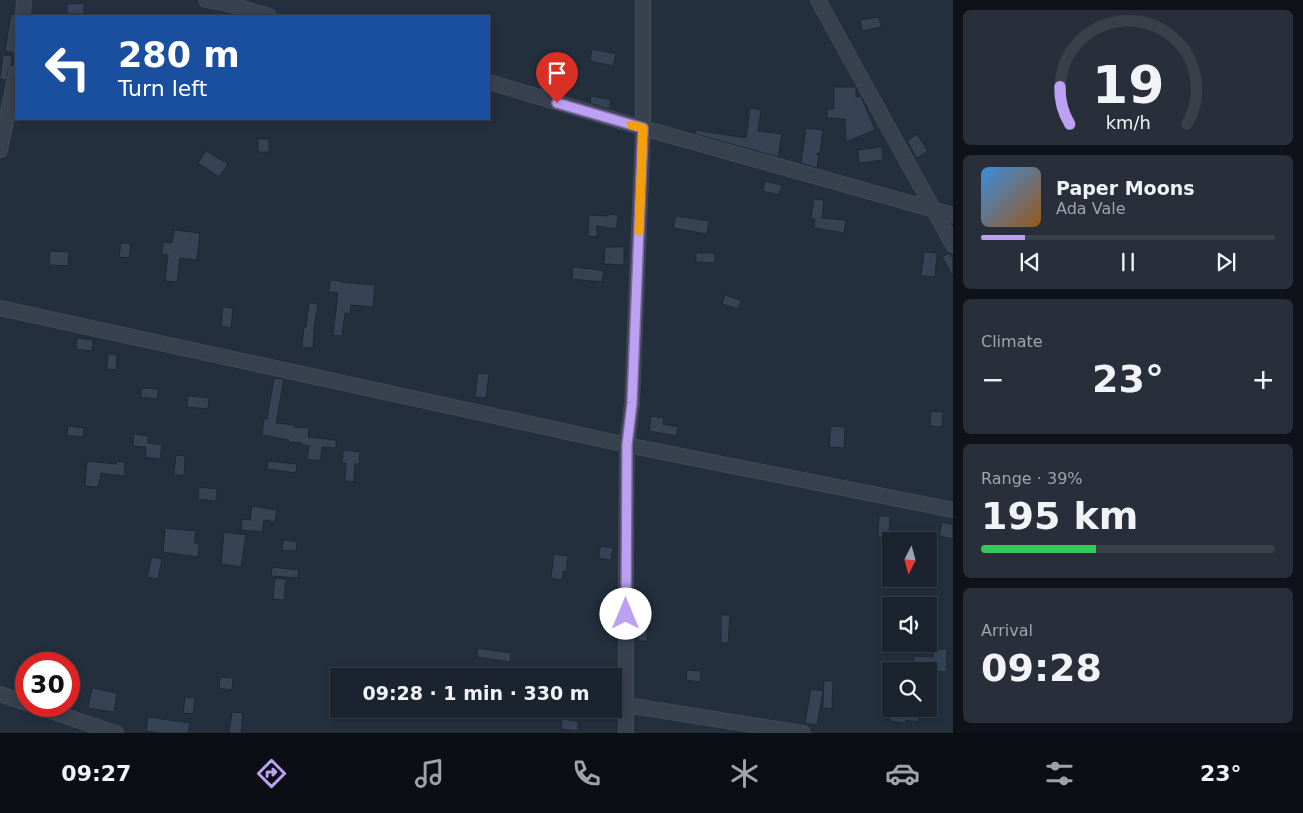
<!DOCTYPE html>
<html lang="en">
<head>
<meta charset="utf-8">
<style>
  body { margin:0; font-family:"DejaVu Sans",sans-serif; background:#282f3a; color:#f1f3f6; height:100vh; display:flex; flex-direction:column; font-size:19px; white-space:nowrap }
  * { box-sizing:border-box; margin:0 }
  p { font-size:16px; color:#a0a4aa }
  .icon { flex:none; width:28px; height:28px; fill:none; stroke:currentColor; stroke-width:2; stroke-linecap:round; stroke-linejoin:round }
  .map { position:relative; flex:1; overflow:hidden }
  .drawer { display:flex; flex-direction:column; gap:10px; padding:10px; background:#0f1319; width:350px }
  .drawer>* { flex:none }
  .banner { position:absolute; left:15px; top:15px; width:475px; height:105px; border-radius:0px; box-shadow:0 2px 8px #0003,0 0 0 1px #39404a; background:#1a4fa0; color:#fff; overflow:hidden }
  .needle { width:32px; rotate:186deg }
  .tools { position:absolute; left:882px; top:532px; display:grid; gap:10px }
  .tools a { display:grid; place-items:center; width:55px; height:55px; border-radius:0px; background:#1b232e; box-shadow:0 2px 8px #0003,0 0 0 1px #39404a; font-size:25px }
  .speed { position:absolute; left:15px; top:652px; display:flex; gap:10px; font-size:25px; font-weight:700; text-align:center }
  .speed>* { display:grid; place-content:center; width:65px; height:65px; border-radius:50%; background:#1b232e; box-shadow:0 2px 8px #0003,0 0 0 1px #39404a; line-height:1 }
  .speed .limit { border:8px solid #d22; background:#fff; color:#111 }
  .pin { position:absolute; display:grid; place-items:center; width:42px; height:42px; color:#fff; margin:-51px -21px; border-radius:50% 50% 50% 0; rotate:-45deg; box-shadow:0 0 5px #0007 }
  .pin .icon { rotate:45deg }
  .me { position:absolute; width:55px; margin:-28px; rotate:0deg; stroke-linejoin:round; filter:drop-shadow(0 0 4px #0008) }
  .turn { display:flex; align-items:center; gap:18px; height:105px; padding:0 20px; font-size:22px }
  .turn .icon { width:65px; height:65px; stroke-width:2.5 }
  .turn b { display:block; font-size:35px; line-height:42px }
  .big { font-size:38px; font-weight:600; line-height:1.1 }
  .drawer .tile { flex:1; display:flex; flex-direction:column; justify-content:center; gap:8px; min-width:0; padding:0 18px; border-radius:8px; background:#282f3a }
  .drawer .dial { align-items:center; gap:0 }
  .dial svg { height:130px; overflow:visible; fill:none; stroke:#39404a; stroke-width:7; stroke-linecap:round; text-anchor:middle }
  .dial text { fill:#f1f3f6; stroke:none }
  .song { display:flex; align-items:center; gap:15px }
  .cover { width:60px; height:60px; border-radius:8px; background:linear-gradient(135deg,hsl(210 70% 55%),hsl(30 70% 35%)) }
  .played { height:5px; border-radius:2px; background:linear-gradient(90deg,#bca0f2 15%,#39404a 15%) }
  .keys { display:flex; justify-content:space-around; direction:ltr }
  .heat { display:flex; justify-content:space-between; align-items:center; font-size:28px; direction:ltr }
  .charge { height:8px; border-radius:4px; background:linear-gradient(90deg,#34c759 39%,#39404a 0) }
  .trip { position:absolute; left:330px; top:668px; width:292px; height:50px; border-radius:0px; background:#1b232e; box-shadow:0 2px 8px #0003,0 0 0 1px #39404a; font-weight:600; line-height:50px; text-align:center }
  .menu { display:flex; height:80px; justify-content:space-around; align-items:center; background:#0b0e12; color:#a0a4aa }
  .menu .icon { width:35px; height:35px }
  .menu .current { color:#bca0f2 }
  .menu b { font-size:22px; color:#f1f3f6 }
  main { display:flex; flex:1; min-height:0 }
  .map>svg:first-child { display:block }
</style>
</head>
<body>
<main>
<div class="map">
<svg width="953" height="733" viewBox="0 0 953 733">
  <rect width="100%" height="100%" fill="#242f3e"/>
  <path fill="#364354" stroke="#1f2835" d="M 84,3 L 84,14 L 67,14 L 67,4 Z
    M 11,14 L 14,14 L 16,21 L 16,41 L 15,53 L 5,51 Z
    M 879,17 L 881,27 L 862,31 L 860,20 Z
    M 592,49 L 616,54 L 613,66 L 590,61 Z
    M 556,52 L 571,57 L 568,66 L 552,61 Z
    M 3,55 L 12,56 L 11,66 L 8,71 L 6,80 L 0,79 Z
    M 834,87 L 856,87 L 856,97 L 861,96 L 875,130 L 846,142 L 845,119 L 827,118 L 828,109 L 834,109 Z
    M 591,96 L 611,100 L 609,109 L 590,103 Z
    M 750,108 L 761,110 L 758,131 L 782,134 L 778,157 L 695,134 L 696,130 L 746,138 Z
    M 806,128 L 823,130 L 820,152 L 816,154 L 817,155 L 819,155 L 817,168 L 801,163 Z
    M 917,134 L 928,151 L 917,158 L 907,141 Z
    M 258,139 L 269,139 L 269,152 L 258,152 Z
    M 882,147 L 883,160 L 859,163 L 858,150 Z
    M 206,151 L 228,164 L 219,177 L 198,163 Z
    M 765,181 L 782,185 L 779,195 L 763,191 Z
    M 814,199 L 824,200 L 822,218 L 846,220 L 844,233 L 814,228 L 815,219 L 811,218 Z
    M 609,214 L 618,215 L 616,229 L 597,226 L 597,237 L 588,236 L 589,215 L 608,216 Z
    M 676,216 L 709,221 L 707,234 L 673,228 Z
    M 174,230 L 200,233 L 197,260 L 180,258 L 177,282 L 165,281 L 168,255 L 162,254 L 163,242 L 172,243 Z
    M 121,243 L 131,244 L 129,258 L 119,257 Z
    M 605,247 L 624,247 L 624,265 L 604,264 Z
    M 50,251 L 69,252 L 68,266 L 49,265 Z
    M 924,252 L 937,253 L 935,277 L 921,276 Z
    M 696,253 L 715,253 L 715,263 L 696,262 Z
    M 949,253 L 953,258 L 953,276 L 942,257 Z
    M 573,267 L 588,269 L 588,268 L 604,271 L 602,282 L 572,279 Z
    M 330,280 L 341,281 L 341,282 L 375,285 L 373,307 L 351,305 L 350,314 L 345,313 L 342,336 L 333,335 L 338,293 L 329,292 Z
    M 725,295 L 741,300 L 738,309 L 722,304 Z
    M 309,303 L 318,304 L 314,328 L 313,348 L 302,347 L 304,327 L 306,327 Z
    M 223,307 L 233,308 L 231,328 L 221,326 Z
    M 77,338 L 93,340 L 92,351 L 76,349 Z
    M 108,354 L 117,355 L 116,370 L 107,369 Z
    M 478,373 L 489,374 L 486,398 L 475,397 Z
    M 274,378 L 284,379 L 276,423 L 295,425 L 294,427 L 309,428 L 308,437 L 336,440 L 336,448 L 322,447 L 320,461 L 307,459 L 309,446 L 302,445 L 302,443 L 289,442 L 289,440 L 262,435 L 264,419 L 267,419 Z
    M 142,388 L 158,389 L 157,399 L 141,397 Z
    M 188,396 L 209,398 L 208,409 L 187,407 Z
    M 931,411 L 943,412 L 942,427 L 930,426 Z
    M 651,416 L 664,418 L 663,424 L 678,427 L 676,436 L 649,431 Z
    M 68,426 L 84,428 L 83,437 L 67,435 Z
    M 831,426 L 845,427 L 844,448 L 829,447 Z
    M 134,434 L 148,436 L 148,443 L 162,445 L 160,459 L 145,457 L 146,447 L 133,446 Z
    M 343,450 L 360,452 L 359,464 L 355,464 L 354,482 L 345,481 L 346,463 L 342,463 Z
    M 176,455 L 185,456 L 184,475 L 174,475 Z
    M 87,461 L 116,464 L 116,461 L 125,462 L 124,476 L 101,473 L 98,487 L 85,486 Z
    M 268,461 L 297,464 L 296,473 L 267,469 Z
    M 199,487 L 217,489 L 216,501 L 198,499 Z
    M 252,506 L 277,510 L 275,522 L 264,520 L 262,532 L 241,530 L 242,519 L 250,520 Z
    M 879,516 L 890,516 L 889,538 L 878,537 Z
    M 942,522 L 953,525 L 953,539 L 939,536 Z
    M 165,528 L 196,531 L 194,543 L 199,544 L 198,557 L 163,552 Z
    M 224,532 L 246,535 L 241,567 L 221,564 Z
    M 283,540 L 297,542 L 296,551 L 282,550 Z
    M 600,546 L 613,548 L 611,560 L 599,558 Z
    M 554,554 L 568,556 L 566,572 L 563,571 L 562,580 L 551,578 Z
    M 152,557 L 162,559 L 158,579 L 147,577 Z
    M 272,567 L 299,570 L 298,578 L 271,576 Z
    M 275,578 L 286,579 L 284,600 L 273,599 Z
    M 643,599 L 648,600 L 647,641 L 638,641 L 638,626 Z
    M 721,615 L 730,615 L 728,643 L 721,643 Z
    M 478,648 L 511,653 L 510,662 L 477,657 Z
    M 933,649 L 947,649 L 946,672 L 913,670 L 914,656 L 933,657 Z
    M 687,670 L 701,671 L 700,682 L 686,680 Z
    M 220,677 L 233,678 L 232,690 L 219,688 Z
    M 824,681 L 833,681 L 832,709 L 823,708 Z
    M 92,688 L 117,693 L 114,712 L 88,708 Z
    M 811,689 L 823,691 L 817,725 L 805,723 Z
    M 185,697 L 195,698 L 193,714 L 183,713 Z
    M 888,709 L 921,709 L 918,722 L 906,720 L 905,723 L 890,721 L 890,719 L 887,718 Z
    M 232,712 L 243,713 L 241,733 L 229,733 Z
    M 148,717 L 190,723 L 188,733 L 161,733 L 146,731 Z
    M 562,719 L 578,721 L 578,731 L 561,729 Z"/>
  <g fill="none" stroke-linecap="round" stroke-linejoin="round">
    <defs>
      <path id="street" d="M 206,0 L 228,4 L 269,16
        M 818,0 L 953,245
        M 23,16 L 24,0
        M 489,82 L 643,128 L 953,215
        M 0,150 L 16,73
        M 0,308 L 627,445 L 953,510
        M 0,694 L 26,703
        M 626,705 L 803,733
        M 35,706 L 116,733
        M 626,733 L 626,559 L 627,445 L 632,403 L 643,128 L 643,0"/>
    </defs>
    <use href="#street" stroke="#414a57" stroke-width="16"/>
    <use href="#street" stroke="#38414e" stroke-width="14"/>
  </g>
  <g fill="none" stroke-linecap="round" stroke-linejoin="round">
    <defs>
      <path id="route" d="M 557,103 L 643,128 L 632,403 L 627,445 L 626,614"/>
    </defs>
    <use href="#route" stroke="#7a689d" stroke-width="12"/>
    <use href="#route" stroke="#bca0f2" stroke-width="9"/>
    <path stroke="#f59e0b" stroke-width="9" d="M 631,125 L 643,128 L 639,231"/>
  </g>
</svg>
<div class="tools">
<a><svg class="needle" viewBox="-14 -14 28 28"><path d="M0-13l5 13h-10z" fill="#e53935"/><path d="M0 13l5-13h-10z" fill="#a0a4aa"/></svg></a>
<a><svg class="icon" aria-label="sound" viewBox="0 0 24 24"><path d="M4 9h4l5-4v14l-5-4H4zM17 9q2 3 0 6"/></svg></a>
<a><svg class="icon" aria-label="search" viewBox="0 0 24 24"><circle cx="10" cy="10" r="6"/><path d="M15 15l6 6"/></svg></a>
</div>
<div class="speed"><div class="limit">30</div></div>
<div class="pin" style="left:557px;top:103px;background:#d93025"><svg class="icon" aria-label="arrive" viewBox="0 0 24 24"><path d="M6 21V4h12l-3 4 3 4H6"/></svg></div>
<svg class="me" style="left:626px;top:614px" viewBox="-20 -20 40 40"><circle r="19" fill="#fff"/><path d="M0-13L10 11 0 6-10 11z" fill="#bca0f2"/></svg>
<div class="trip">09:28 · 1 min · 330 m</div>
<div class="banner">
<div class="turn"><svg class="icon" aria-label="left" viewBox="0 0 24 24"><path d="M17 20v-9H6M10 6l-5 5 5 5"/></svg><div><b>280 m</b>Turn left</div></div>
</div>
</div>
<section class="drawer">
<div class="tile dial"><svg viewBox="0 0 100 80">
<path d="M14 69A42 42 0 1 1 86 69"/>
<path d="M14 69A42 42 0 0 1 8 46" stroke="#bca0f2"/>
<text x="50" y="56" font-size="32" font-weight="700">19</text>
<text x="50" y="72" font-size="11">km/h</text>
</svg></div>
<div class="tile">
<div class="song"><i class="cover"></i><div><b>Paper Moons</b><p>Ada Vale</p></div></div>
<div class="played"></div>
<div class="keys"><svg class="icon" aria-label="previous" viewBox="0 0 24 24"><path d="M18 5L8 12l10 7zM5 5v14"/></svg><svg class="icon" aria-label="pause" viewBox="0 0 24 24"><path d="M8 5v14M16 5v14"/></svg><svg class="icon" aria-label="next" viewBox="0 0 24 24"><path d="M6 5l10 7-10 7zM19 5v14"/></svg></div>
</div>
<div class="tile"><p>Climate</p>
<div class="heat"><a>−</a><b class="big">23°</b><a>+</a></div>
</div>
<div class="tile"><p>Range · 39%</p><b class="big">195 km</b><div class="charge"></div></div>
<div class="tile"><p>Arrival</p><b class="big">09:28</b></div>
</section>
</main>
<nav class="menu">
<b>09:27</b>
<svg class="icon current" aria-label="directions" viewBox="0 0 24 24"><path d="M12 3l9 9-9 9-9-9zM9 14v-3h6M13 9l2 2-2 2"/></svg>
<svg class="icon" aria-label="music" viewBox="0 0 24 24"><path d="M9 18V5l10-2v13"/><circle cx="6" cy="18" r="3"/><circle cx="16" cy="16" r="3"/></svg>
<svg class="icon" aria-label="phone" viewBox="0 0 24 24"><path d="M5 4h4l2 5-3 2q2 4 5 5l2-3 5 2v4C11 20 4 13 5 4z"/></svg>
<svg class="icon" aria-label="climate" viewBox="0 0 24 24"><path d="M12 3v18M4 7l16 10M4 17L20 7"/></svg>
<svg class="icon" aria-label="car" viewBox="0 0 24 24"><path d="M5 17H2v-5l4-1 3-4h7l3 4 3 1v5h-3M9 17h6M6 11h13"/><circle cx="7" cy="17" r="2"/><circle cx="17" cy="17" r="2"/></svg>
<svg class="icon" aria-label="filters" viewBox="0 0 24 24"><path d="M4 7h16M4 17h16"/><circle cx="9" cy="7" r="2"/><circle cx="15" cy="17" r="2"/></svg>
<b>23°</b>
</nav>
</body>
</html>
